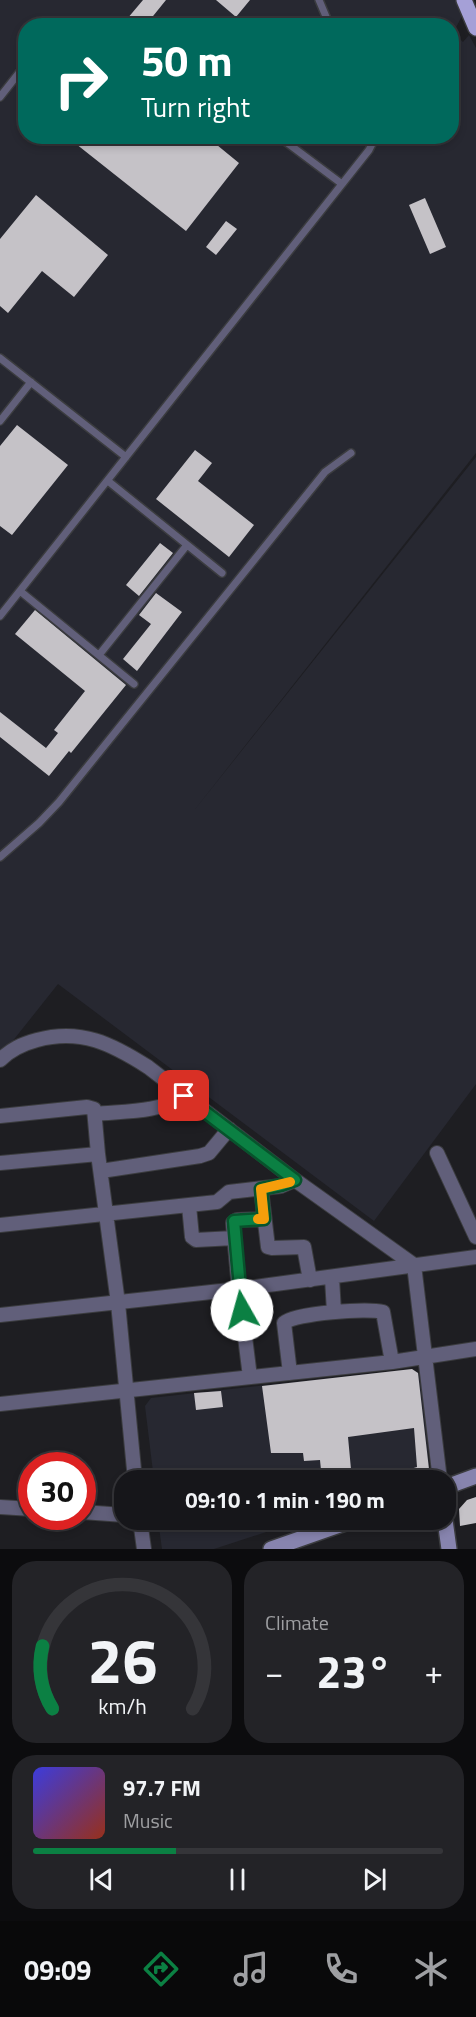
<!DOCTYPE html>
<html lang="en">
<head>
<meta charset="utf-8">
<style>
  body { margin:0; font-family:"Titillium Web",sans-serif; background:#232327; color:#f1f3f6; height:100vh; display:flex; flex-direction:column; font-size:22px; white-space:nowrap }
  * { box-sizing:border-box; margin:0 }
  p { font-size:20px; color:#9e9fa2 }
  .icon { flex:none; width:33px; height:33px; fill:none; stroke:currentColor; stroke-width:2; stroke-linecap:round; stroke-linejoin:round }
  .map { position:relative; height:1549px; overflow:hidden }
  .side { display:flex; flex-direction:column; gap:12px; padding:12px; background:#0c0c0e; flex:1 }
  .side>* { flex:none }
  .banner { position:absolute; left:18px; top:18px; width:441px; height:126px; border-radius:24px; box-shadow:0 3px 9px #0003,0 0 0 2px #353539; background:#00695c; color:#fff; overflow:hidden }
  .speed { position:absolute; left:18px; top:1452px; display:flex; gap:12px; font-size:30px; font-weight:700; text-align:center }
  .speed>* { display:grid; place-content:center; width:78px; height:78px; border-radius:50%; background:#16161a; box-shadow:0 3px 9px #0003,0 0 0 2px #353539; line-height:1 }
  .speed .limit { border:9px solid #d22; background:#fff; color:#111 }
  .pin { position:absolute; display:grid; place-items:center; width:51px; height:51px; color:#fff; margin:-26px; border-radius:12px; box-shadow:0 3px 9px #0006 }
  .me { position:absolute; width:66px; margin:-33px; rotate:353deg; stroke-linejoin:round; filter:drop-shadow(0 0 4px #0008) }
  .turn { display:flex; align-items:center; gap:21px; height:126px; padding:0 24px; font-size:27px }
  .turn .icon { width:78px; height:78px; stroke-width:2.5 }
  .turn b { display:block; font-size:42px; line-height:51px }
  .big { font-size:45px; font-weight:700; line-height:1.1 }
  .side .tile { flex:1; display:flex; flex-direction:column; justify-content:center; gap:9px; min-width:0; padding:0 21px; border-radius:24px; background:#232327 }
  .side .dial { align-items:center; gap:0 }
  .dial svg { height:156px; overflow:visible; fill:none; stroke:#353539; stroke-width:7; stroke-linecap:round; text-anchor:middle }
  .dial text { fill:#f1f3f6; stroke:none }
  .song { display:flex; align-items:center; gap:18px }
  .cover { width:72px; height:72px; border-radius:9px; background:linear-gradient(135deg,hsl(240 70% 55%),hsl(10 70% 35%)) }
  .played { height:6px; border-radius:3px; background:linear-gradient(90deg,#0b8043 35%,#353539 35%) }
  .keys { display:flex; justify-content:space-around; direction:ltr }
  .heat { display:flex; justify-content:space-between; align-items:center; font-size:33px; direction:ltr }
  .side .tiles { flex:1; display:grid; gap:12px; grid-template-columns:1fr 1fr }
  .tile:last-child { grid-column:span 2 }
  .trip { position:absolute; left:114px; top:1470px; width:342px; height:60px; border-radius:24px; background:#16161a; box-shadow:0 3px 9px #0003,0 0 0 2px #353539; font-weight:700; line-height:60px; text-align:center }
  .tab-bar { display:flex; height:96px; justify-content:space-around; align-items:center; background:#09090a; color:#9e9fa2 }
  .tab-bar .icon { width:42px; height:42px }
  .tab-bar .on { color:#0b8043 }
  .tab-bar b { font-size:27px; color:#f1f3f6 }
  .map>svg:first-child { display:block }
</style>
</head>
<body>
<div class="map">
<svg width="476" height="1549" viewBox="0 0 476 1549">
  <rect width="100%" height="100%" fill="#1e1e22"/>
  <path fill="#272831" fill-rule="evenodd" d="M 0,0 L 455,0 L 462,16 L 453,33 L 463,42 L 469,35 L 476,48 L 476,453 L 192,813 L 476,457 L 476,1084 L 374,1221 L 58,984 L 0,1057 ZM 26,26 L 452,26 L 452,136 L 26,136 Z
    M 412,1369 L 423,1376 L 430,1478 L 423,1480 L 154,1480 L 145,1406 L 151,1398 Z
    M 158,1520 L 303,1520 L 214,1549 L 162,1549 Z"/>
  <path fill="#c5c2c7" d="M 143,0 L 166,0 L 145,26 L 135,26 L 127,19 Z
    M 216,0 L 250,0 L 236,17 Z
    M 66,136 L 206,136 L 239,163 L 186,231 Z
    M 36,195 L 108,255 L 74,297 L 42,271 L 8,313 L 0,306 L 0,239 Z
    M 425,198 L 446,247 L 430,254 L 409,205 Z
    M 226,221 L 237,229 L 216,255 L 206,247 Z
    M 17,425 L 68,465 L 12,535 L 0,526 L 0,446 Z
    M 195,450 L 212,463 L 198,481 L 254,525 L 229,557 L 156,499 Z
    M 160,543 L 173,553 L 139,596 L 126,585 Z
    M 156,593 L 182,612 L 137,671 L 123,659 L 151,624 L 139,615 Z
    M 35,610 L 126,685 L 71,753 L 69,751 L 49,776 L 0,737 L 0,712 L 46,748 L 58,733 L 54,730 L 85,691 L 15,634 Z
    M 412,1369 L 418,1373 L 430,1478 L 423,1480 L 381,1480 L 380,1478 L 417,1467 L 414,1428 L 348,1437 L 352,1480 L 322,1480 L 320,1460 L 304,1461 L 303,1453 L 271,1453 L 262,1386 Z
    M 221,1391 L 223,1407 L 196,1410 L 194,1393 Z
    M 476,1497 L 476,1523 L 460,1526 L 459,1509 L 467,1500 Z"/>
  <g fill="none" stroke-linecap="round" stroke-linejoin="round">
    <defs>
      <path id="lane" d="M 319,0 L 330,26
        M 0,97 L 26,64
        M 278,136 L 342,184
        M 0,358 L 126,457
        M 0,421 L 31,382
        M 108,481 L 222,573
        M 20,591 L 134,684
        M 0,616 L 369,150 L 376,136
        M 99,655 L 187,545
        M 0,857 L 39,823 L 59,802 L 325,472 L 351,453"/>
      <path id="street" d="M 0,1060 C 11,1049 22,1044 37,1040 C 81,1028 112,1044 148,1067 L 295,1180 L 414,1265 L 440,1480
        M 95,1114 C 124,1111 159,1113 184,1096
        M 0,1116 L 87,1107 L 94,1109 L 98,1154 L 118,1303 L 135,1480
        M 437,1153 L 476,1237
        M 0,1163 L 98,1154
        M 101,1171 L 200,1156 L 209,1153 L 229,1129
        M 261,1189 L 268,1247 L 272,1248 L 304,1247 L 310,1280
        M 189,1206 L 192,1237 L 196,1240 L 234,1238
        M 0,1225 L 217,1202 L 229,1192 L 281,1186 L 295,1180
        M 332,1278 L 334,1312
        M 0,1315 L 239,1289 L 476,1257
        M 290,1373 L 284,1323 C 295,1313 368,1308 383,1312 L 392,1362
        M 250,1377 L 239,1289 L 233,1223 L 237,1220 L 264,1219
        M 0,1404 L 392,1362 L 476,1349
        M 0,1507 L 32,1509
        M 82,1512 L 124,1515
        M 140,1520 L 144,1549"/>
      <path id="secondary" d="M 446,1487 L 476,1476
        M 445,1520 L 449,1549
        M 271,1549 L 354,1520"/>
      <path id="primary" d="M 464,0 L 476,28"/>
    </defs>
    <use href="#lane" stroke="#3b3c3f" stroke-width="10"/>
    <use href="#street" stroke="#3b3c3f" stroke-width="16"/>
    <use href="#secondary" stroke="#3b3c3f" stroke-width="18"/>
    <use href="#primary" stroke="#3b3c3f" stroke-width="18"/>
    <use href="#lane" stroke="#615f7a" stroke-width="7"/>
    <use href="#street" stroke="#615f7a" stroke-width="14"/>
    <use href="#secondary" stroke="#8784ae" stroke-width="15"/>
    <use href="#primary" stroke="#a5a0d7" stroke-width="15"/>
  </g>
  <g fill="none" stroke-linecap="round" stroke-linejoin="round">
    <defs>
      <path id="route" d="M 184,1096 L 295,1180 L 281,1185 L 261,1189 L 264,1219 L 234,1221 L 242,1310"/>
    </defs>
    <use href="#route" stroke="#07532c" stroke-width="15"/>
    <use href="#route" stroke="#0b8043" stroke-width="10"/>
    <path stroke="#f59e0b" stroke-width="10" d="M 258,1219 L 264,1219 L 261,1189 L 290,1182"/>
  </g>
</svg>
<div class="speed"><div class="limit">30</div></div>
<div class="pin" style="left:184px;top:1096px;background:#d93025"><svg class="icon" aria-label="arrive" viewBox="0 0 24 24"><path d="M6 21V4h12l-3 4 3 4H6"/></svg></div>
<svg class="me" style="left:242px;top:1310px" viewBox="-20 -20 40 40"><circle r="19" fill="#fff"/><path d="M0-13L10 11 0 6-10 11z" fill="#0b8043"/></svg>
<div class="trip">09:10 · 1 min · 190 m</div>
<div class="banner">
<div class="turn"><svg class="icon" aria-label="right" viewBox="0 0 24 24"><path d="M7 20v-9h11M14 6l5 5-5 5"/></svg><div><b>50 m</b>Turn right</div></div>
</div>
</div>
<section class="side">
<div class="tiles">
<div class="tile dial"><svg viewBox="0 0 100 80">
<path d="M14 69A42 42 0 1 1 86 69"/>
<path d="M14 69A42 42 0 0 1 9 37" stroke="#0b8043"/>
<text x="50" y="56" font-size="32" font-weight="700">26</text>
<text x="50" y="72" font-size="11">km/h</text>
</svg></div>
<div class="tile"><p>Climate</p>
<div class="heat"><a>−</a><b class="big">23°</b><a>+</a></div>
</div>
<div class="tile">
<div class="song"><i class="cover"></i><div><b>97.7 FM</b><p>Music</p></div></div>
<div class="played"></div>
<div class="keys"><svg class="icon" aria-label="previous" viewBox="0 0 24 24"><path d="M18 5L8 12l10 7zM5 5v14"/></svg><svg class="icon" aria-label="pause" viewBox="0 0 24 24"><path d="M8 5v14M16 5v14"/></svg><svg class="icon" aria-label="next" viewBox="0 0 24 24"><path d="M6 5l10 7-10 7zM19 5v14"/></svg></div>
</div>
</div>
</section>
<nav class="tab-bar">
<b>09:09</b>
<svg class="icon on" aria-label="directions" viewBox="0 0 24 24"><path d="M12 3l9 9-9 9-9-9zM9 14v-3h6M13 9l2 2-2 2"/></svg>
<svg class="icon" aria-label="music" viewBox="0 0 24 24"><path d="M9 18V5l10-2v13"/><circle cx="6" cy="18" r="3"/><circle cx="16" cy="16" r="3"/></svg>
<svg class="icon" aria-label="phone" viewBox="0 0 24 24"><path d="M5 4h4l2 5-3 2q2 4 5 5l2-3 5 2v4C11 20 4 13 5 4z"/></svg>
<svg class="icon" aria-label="climate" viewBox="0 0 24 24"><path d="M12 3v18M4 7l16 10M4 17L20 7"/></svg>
</nav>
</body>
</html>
